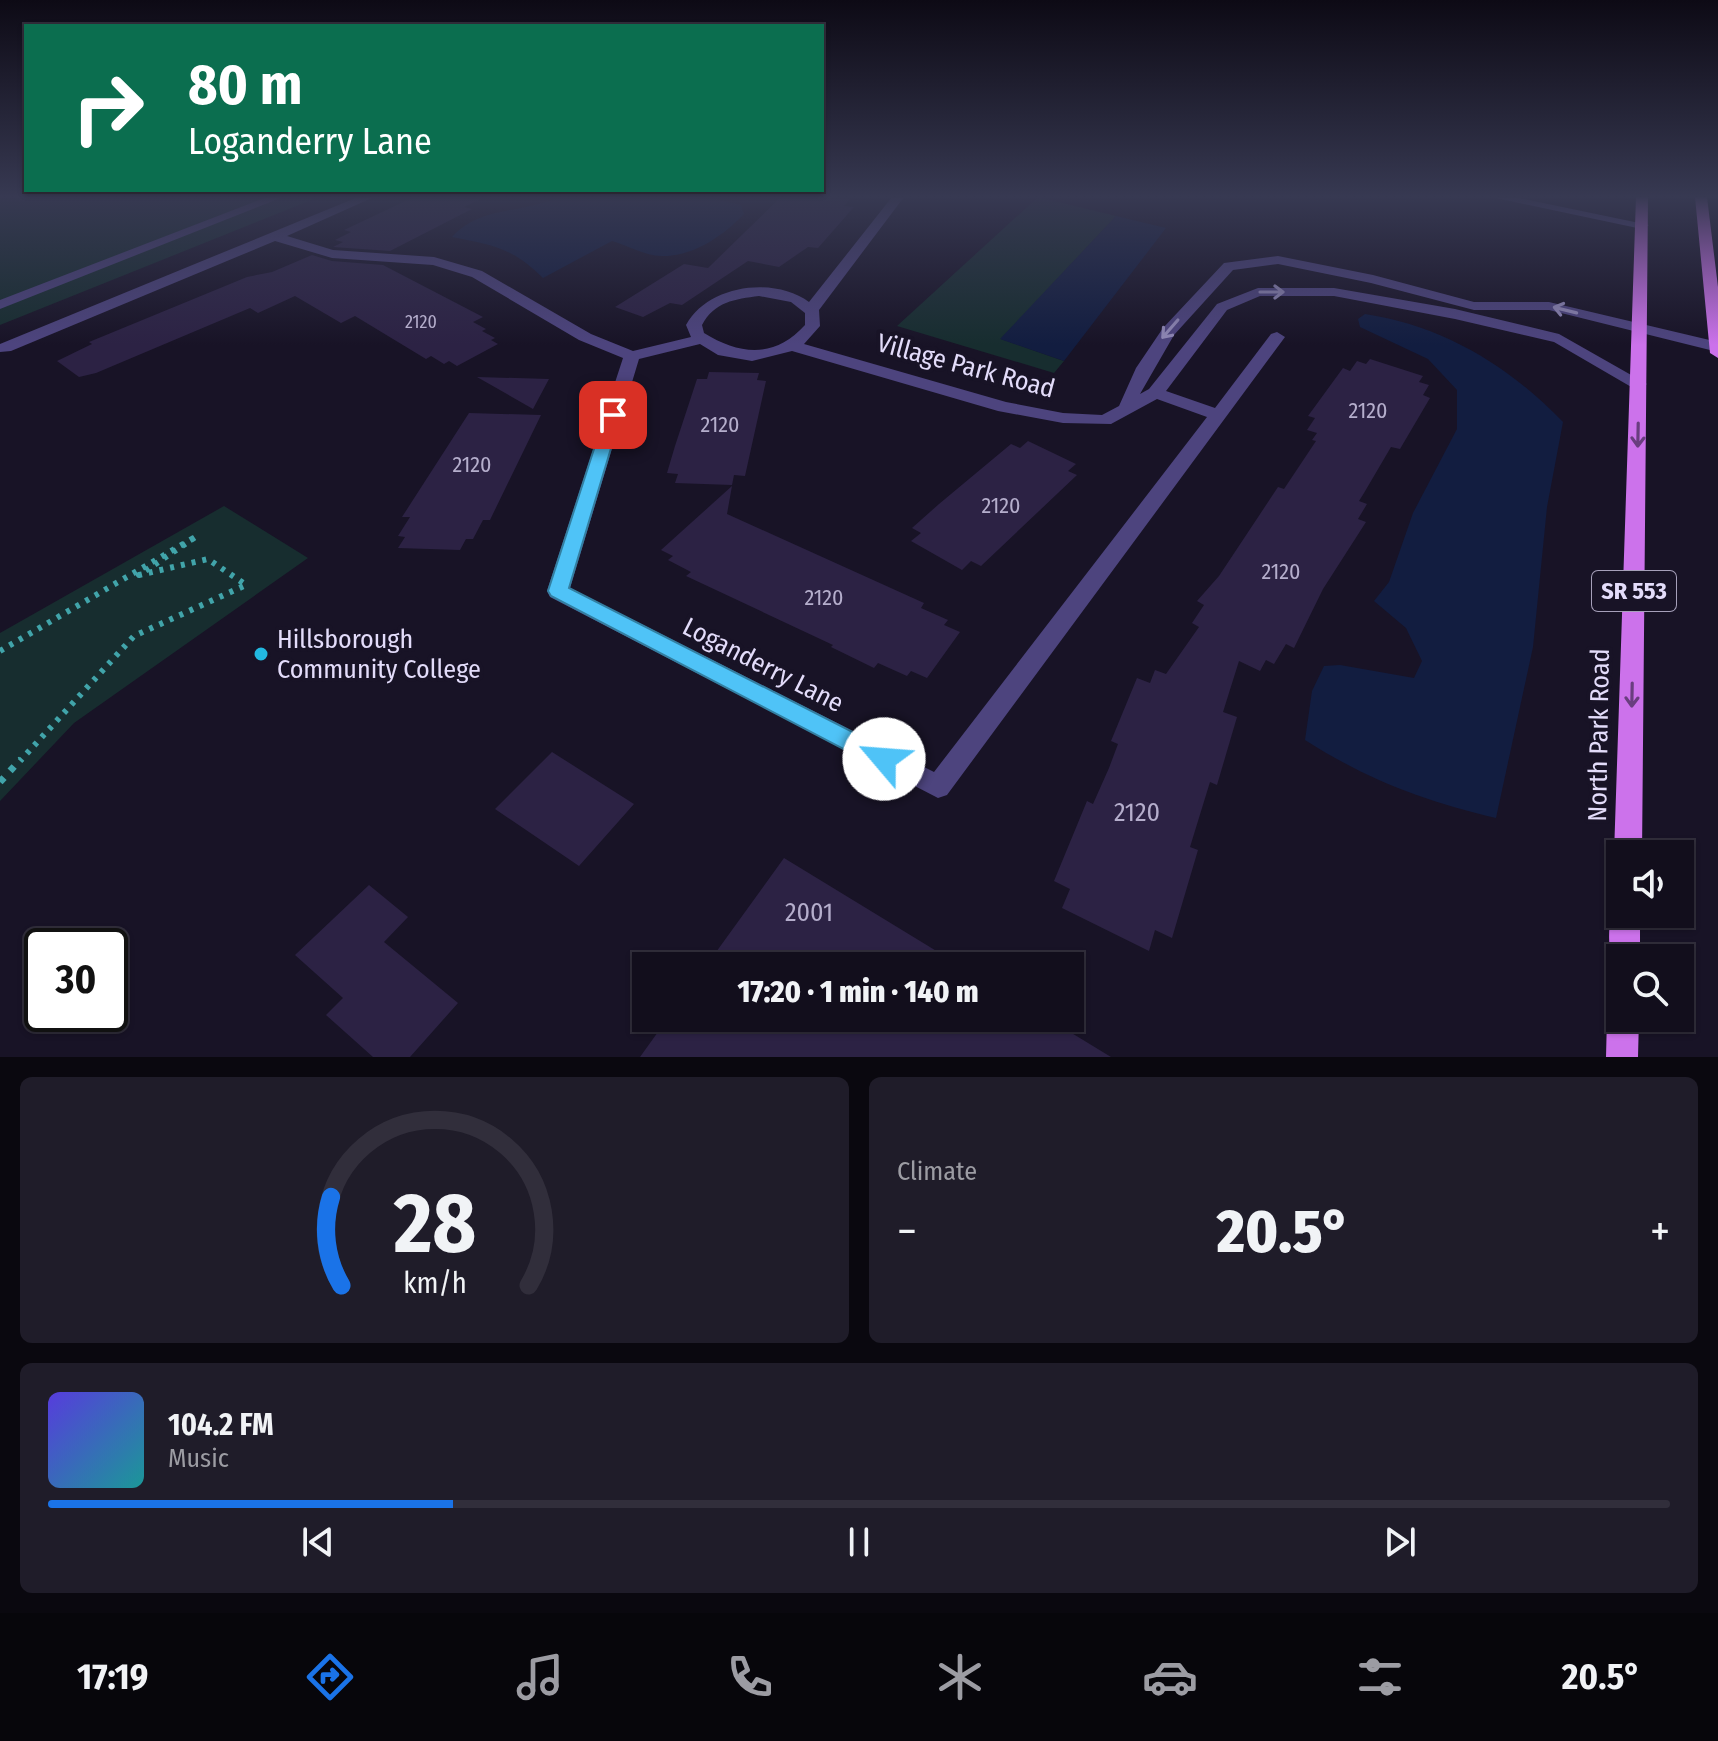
<!DOCTYPE html>
<html lang="en">
<head>
<meta charset="utf-8">
<style>
  body { margin:0; font-family:"Fira Sans Condensed",sans-serif; background:#1f1c29; color:#f1f3f6; height:100vh; display:flex; flex-direction:column; font-size:30px; white-space:nowrap }
  * { box-sizing:border-box; margin:0 }
  p { font-size:26px; color:#9c9ca3 }
  .icon { flex:none; width:44px; height:44px; fill:none; stroke:currentColor; stroke-width:2; stroke-linecap:round; stroke-linejoin:round }
  .map { position:relative; height:1057px; overflow:hidden }
  .sheet { display:flex; flex-direction:column; gap:20px; padding:20px; background:#0a080f; flex:1 }
  .sheet>* { flex:none }
  .guide { position:absolute; left:24px; top:24px; width:800px; height:168px; border-radius:0px; box-shadow:0 2px 6px #0004,0 0 0 2px #312e3b; background:#0b6e4f; color:#fff; overflow:hidden }
  .tools { position:absolute; left:1606px; top:840px; display:grid; gap:16px }
  .tools a { display:grid; place-items:center; width:88px; height:88px; border-radius:0px; background:#120e1c; box-shadow:0 2px 6px #0004,0 0 0 2px #312e3b; font-size:40px }
  .speed { position:absolute; left:24px; top:928px; display:flex; gap:16px; font-size:40px; font-weight:700; text-align:center }
  .speed>* { display:grid; place-content:center; width:104px; height:104px; border-radius:50%; background:#120e1c; box-shadow:0 2px 6px #0004,0 0 0 2px #312e3b; line-height:1 }
  .speed .limit { border:4px solid #111; border-radius:12px; background:#fff; color:#111 }
  .pin { position:absolute; display:grid; place-items:center; width:68px; height:68px; color:#fff; margin:-34px; border-radius:16px; box-shadow:0 4px 12px #0006 }
  .me { position:absolute; width:88px; margin:-44px; rotate:297deg; stroke-linejoin:round; filter:drop-shadow(0 0 6px #0008) }
  .turn { display:flex; align-items:center; gap:28px; height:168px; padding:0 32px; font-size:36px }
  .turn .icon { width:104px; height:104px; stroke-width:2.5 }
  .turn b { display:block; font-size:56px; line-height:68px }
  .big { font-size:60px; font-weight:800; line-height:1.1 }
  .sheet .widget { flex:1; display:flex; flex-direction:column; justify-content:center; gap:12px; min-width:0; padding:0 28px; border-radius:12px; background:#1f1c29 }
  .sheet .dial { align-items:center; gap:0 }
  .dial svg { height:208px; overflow:visible; fill:none; stroke:#312e3b; stroke-width:7; stroke-linecap:round; text-anchor:middle }
  .dial text { fill:#f1f3f6; stroke:none }
  .song { display:flex; align-items:center; gap:24px }
  .cover { width:96px; height:96px; border-radius:12px; background:linear-gradient(135deg,hsl(250 70% 55%),hsl(180 70% 35%)) }
  .played { height:8px; border-radius:4px; background:linear-gradient(90deg,#1a73e8 25%,#312e3b 25%) }
  .keys { display:flex; justify-content:space-around; direction:ltr }
  .heat { display:flex; justify-content:space-between; align-items:center; font-size:44px; direction:ltr }
  .sheet .tiles { flex:1; display:grid; gap:20px; grid-template-columns:1fr 1fr }
  .widget:last-child { grid-column:span 2 }
  .trip { position:absolute; left:632px; top:952px; width:452px; height:80px; border-radius:0px; background:#120e1c; box-shadow:0 2px 6px #0004,0 0 0 2px #312e3b; font-weight:800; line-height:80px; text-align:center }
  .tab-bar { display:flex; height:128px; justify-content:space-around; align-items:center; background:#07060b; color:#9c9ca3 }
  .tab-bar .icon { width:56px; height:56px }
  .tab-bar .active { color:#1a73e8 }
  .tab-bar b { font-size:36px; color:#f1f3f6 }
  .map>svg:first-child { display:block }
</style>
</head>
<body>
<div class="map">
<svg width="1718" height="1057" viewBox="0 0 1718 1057">
  <rect width="100%" height="100%" fill="#181326"/>
  <path fill="#172d2f" d="M 0,197 L 319,197 L 0,325 Z
    M 1038,197 L 1116,216 L 1001,339 L 1064,361 L 1054,373 L 897,326 Z
    M 224,506 L 308,558 L 74,723 L 0,801 L 0,633 Z"/>
  <path fill="#121d40" d="M 558,197 L 705,197 L 741,205 L 744,214 C 724,235 694,257 661,256 C 646,256 626,245 612,241 L 543,278 C 513,248 493,245 452,237 C 481,205 523,214 558,197 Z
    M 1116,216 L 1166,228 L 1064,361 L 1000,339 Z
    M 1365,314 C 1443,326 1508,365 1563,422 L 1547,507 L 1533,647 L 1496,818 C 1424,801 1368,780 1305,740 L 1312,691 L 1324,666 L 1340,665 L 1414,678 L 1422,661 L 1406,628 L 1374,601 L 1389,582 L 1413,513 L 1457,429 L 1457,390 L 1428,359 L 1360,327 L 1358,319 Z"/>
  <path fill="#2c2244" d="M 414,197 L 484,197 L 464,207 L 472,209 L 390,251 L 333,247 L 343,242 L 335,240 L 351,232 L 344,230 Z
    M 781,197 L 852,197 L 844,206 L 854,207 L 818,248 L 808,247 L 779,267 L 748,261 L 682,305 L 670,303 L 643,317 L 615,307 L 684,264 L 708,268 Z
    M 312,255 L 332,261 L 383,265 L 483,317 L 473,322 L 486,329 L 482,331 L 495,338 L 491,340 L 498,344 L 457,366 L 449,361 L 444,364 L 431,356 L 426,359 L 355,316 L 341,323 L 295,296 L 258,313 L 250,308 L 96,373 L 79,377 L 57,361 L 92,344 L 89,342 L 247,277 L 272,272 Z
    M 1370,359 L 1423,376 L 1419,382 L 1429,385 L 1423,395 L 1430,398 L 1400,449 L 1391,447 L 1364,493 L 1359,501 L 1367,504 L 1358,519 L 1366,522 L 1323,589 L 1294,648 L 1286,644 L 1274,664 L 1266,660 L 1260,671 L 1239,661 L 1223,712 L 1237,717 L 1217,785 L 1210,782 L 1190,847 L 1198,850 L 1172,938 L 1155,930 L 1149,951 L 1062,908 L 1070,889 L 1054,881 L 1087,801 L 1093,804 L 1109,768 L 1118,744 L 1111,741 L 1137,678 L 1150,683 L 1155,670 L 1166,674 L 1199,627 L 1192,623 L 1204,605 L 1197,601 L 1219,576 L 1278,487 L 1284,489 L 1316,441 L 1312,440 L 1317,433 L 1307,430 L 1315,418 L 1308,416 L 1343,368 L 1350,371 L 1357,361 L 1366,364 Z
    M 709,372 L 759,373 L 757,380 L 766,381 L 745,476 L 734,475 L 732,485 L 675,483 L 678,474 L 667,473 L 675,446 L 697,379 L 707,379 Z
    M 477,377 L 549,379 L 533,409 Z
    M 469,413 L 541,415 L 490,520 L 483,520 L 473,539 L 466,539 L 460,550 L 398,548 L 405,537 L 398,536 L 410,517 L 402,517 Z
    M 1028,441 L 1076,464 L 1068,471 L 1077,475 L 981,566 L 971,561 L 962,570 L 911,541 L 921,533 L 912,528 L 939,504 L 1011,444 L 1020,448 Z
    M 732,486 L 727,514 L 924,603 L 921,608 L 948,620 L 944,625 L 960,632 L 927,678 L 911,671 L 907,676 L 878,663 L 874,668 L 831,647 L 833,645 L 686,576 L 691,572 L 668,560 L 673,556 L 661,550 Z
    M 552,752 L 634,804 L 579,866 L 495,809 Z
    M 784,858 L 961,966 L 706,966 Z
    M 369,885 L 408,917 L 384,942 L 458,1003 L 410,1057 L 373,1057 L 326,1015 L 343,998 L 295,955 Z
    M 668,1018 L 1047,1018 L 1111,1057 L 640,1057 Z"/>
  <g fill="none" stroke-linecap="round" stroke-linejoin="round">
    <path stroke="#41a4aa" stroke-width="6" stroke-dasharray="4 7" stroke-linecap="butt" d="M 0,651 L 197,536 L 139,575 L 208,559 L 246,585 L 134,636 L 20,761"/>
    <path stroke="#41a4aa" stroke-width="7" stroke-dasharray="6 9" stroke-linecap="butt" d="M 0,782 L 21,759"/>
    <path fill="#4d447e" fill-rule="evenodd" d="M 267,197 L 283,197 L 0,309 L 0,300 Z
      M 358,197 L 374,197 L 287,236 L 333,250 L 434,257 L 482,271 L 591,334 L 633,351 L 691,337 L 686,325 C 708,285 773,276 809,302 L 892,197 L 904,197 L 819,310 L 820,326 L 804,344 L 1006,402 L 1063,413 L 1102,415 L 1119,406 L 1136,368 L 1163,328 L 1224,263 L 1278,256 L 1373,275 L 1474,302 L 1549,302 L 1718,342 L 1718,352 L 1549,310 L 1474,310 L 1371,283 L 1278,264 L 1233,270 L 1174,335 L 1140,394 L 1149,389 L 1217,304 L 1258,288 L 1334,288 L 1455,309 L 1559,334 L 1647,384 L 1639,389 L 1633,388 L 1554,342 L 1455,319 L 1334,296 L 1260,296 L 1227,310 L 1166,391 L 1215,408 L 1271,334 L 1277,332 L 1285,337 L 947,795 L 938,798 L 550,597 L 547,591 L 623,358 L 579,340 L 472,277 L 433,265 L 332,258 L 275,241 L 11,351 L 0,352 L 0,344 ZM 759,296 L 791,302 L 805,313 L 805,325 C 774,359 740,355 704,333 L 702,325 C 714,302 735,299 759,296 ZM 700,344 L 718,355 L 752,361 L 792,351 L 998,411 L 1063,423 L 1111,424 L 1157,399 L 1207,417 L 934,772 L 570,588 L 639,359 Z
      M 1491,197 L 1514,197 L 1649,225 L 1642,229 Z"/>
    <path fill="#cc72eb" fill-rule="evenodd" d="M 1636,197 L 1648,197 L 1642,854 L 1620,854 L 1620,864 L 1614,854 Z
      M 1695,197 L 1707,197 L 1718,287 L 1718,358 L 1710,353 Z
      M 1620,902 L 1620,914 L 1640,914 L 1640,958 L 1620,958 L 1620,971 L 1614,969 C 1608,952 1605,914 1620,902 Z
      M 1620,1004 L 1620,1018 L 1639,1018 L 1638,1057 L 1606,1057 L 1607,1018 L 1612,1007 Z"/>
  </g>
  <defs><path id="oneway-shaft" d="M-6 0H5M1.5-3L5.5 0L1.5 3" fill="none" stroke-width="1.6" stroke-linecap="round" stroke-linejoin="round" transform="scale(2)"/></defs>
  <g stroke="#9088b6">
    <use href="#oneway-shaft" transform="translate(1272 292)"/>
    <use href="#oneway-shaft" transform="translate(1565 310) rotate(-166)"/>
    <use href="#oneway-shaft" transform="translate(1170 329) rotate(131)"/>
  </g>
  <g stroke="#693e7f">
    <use href="#oneway-shaft" transform="translate(1638 435) rotate(91)"/>
    <use href="#oneway-shaft" transform="translate(1632 695) rotate(91)"/>
  </g>
  <linearGradient id="sky" x2="0" y2="1"><stop stop-color="#0d0a15"/><stop offset="0.57" stop-color="#373952"/><stop offset="1" stop-color="#373952" stop-opacity="0"/></linearGradient>
  <rect width="1718" height="345" fill="url(#sky)"/>
  <path fill="#4fc3f7" stroke="#337fa1" stroke-width="2" d="M 613,410 L 621,415 L 569,588 L 892,752 L 896,759 L 892,766 L 884,769 L 876,766 L 551,596 L 548,591 L 605,415 Z"/>
  <circle fill="#22b8e0" stroke="#181326" stroke-width="3" cx="261" cy="654" r="8"/>
  <g text-anchor="middle" dominant-baseline="central" stroke-width="8" stroke-linejoin="round" paint-order="stroke">
    <g font-size="18" fill="#b5aecc">
      <text x="421" y="322">2120</text>
    </g>
    <g font-size="22" fill="#b5aecc">
      <text x="1368" y="410">2120</text>
      <text x="720" y="424">2120</text>
      <text x="472" y="464">2120</text>
      <text x="1001" y="505">2120</text>
      <text x="1281" y="571">2120</text>
      <text x="824" y="597">2120</text>
    </g>
    <rect fill="#181326" stroke="#a6a0ba" stroke-width="2" x="1592" y="571" width="84" height="40" rx="6"/>
    <g font-size="24" font-weight="bold" fill="#e3dcfa">
      <text x="1634" y="591">SR 553</text>
    </g>
    <g font-size="26" fill="#e3dcfa" stroke="#181326">
      <text transform="translate(966 366) rotate(15)">Village Park Road</text>
      <text transform="translate(763 665) rotate(27)">Loganderry Lane</text>
      <text transform="translate(1599 735) rotate(-89)">North Park Road</text>
    </g>
    <g font-size="26" fill="#e3dcfa" stroke="#181326" text-anchor="start">
      <text x="277" y="639">Hillsborough<tspan x="277" dy="30">Community College</tspan></text>
    </g>
    <g font-size="26" fill="#b5aecc">
      <text x="1137" y="812">2120</text>
      <text x="809" y="912">2001</text>
    </g>
  </g>
</svg>
<div class="tools">
<a><svg class="icon" aria-label="sound" viewBox="0 0 24 24"><path d="M4 9h4l5-4v14l-5-4H4zM17 9q2 3 0 6"/></svg></a>
<a><svg class="icon" aria-label="search" viewBox="0 0 24 24"><circle cx="10" cy="10" r="6"/><path d="M15 15l6 6"/></svg></a>
</div>
<div class="speed"><div class="limit">30</div></div>
<div class="pin" style="left:613px;top:415px;background:#d93025"><svg class="icon" aria-label="arrive" viewBox="0 0 24 24"><path d="M6 21V4h12l-3 4 3 4H6"/></svg></div>
<svg class="me" style="left:884px;top:759px" viewBox="-20 -20 40 40"><circle r="19" fill="#fff"/><path d="M0-13L10 11 0 6-10 11z" fill="#4fc3f7"/></svg>
<div class="trip">17:20 · 1 min · 140 m</div>
<div class="guide">
<div class="turn"><svg class="icon" aria-label="right" viewBox="0 0 24 24"><path d="M7 20v-9h11M14 6l5 5-5 5"/></svg><div><b>80 m</b>Loganderry Lane</div></div>
</div>
</div>
<section class="sheet">
<div class="tiles">
<div class="widget dial"><svg viewBox="0 0 100 80">
<path d="M14 69A42 42 0 1 1 86 69"/>
<path d="M14 69A42 42 0 0 1 10 35" stroke="#1a73e8"/>
<text x="50" y="56" font-size="32" font-weight="700">28</text>
<text x="50" y="72" font-size="11">km/h</text>
</svg></div>
<div class="widget"><p>Climate</p>
<div class="heat"><a>−</a><b class="big">20.5°</b><a>+</a></div>
</div>
<div class="widget">
<div class="song"><i class="cover"></i><div><b>104.2 FM</b><p>Music</p></div></div>
<div class="played"></div>
<div class="keys"><svg class="icon" aria-label="previous" viewBox="0 0 24 24"><path d="M18 5L8 12l10 7zM5 5v14"/></svg><svg class="icon" aria-label="pause" viewBox="0 0 24 24"><path d="M8 5v14M16 5v14"/></svg><svg class="icon" aria-label="next" viewBox="0 0 24 24"><path d="M6 5l10 7-10 7zM19 5v14"/></svg></div>
</div>
</div>
</section>
<nav class="tab-bar">
<b>17:19</b>
<svg class="icon active" aria-label="directions" viewBox="0 0 24 24"><path d="M12 3l9 9-9 9-9-9zM9 14v-3h6M13 9l2 2-2 2"/></svg>
<svg class="icon" aria-label="music" viewBox="0 0 24 24"><path d="M9 18V5l10-2v13"/><circle cx="6" cy="18" r="3"/><circle cx="16" cy="16" r="3"/></svg>
<svg class="icon" aria-label="phone" viewBox="0 0 24 24"><path d="M5 4h4l2 5-3 2q2 4 5 5l2-3 5 2v4C11 20 4 13 5 4z"/></svg>
<svg class="icon" aria-label="climate" viewBox="0 0 24 24"><path d="M12 3v18M4 7l16 10M4 17L20 7"/></svg>
<svg class="icon" aria-label="car" viewBox="0 0 24 24"><path d="M5 17H2v-5l4-1 3-4h7l3 4 3 1v5h-3M9 17h6M6 11h13"/><circle cx="7" cy="17" r="2"/><circle cx="17" cy="17" r="2"/></svg>
<svg class="icon" aria-label="filters" viewBox="0 0 24 24"><path d="M4 7h16M4 17h16"/><circle cx="9" cy="7" r="2"/><circle cx="15" cy="17" r="2"/></svg>
<b>20.5°</b>
</nav>
</body>
</html>
